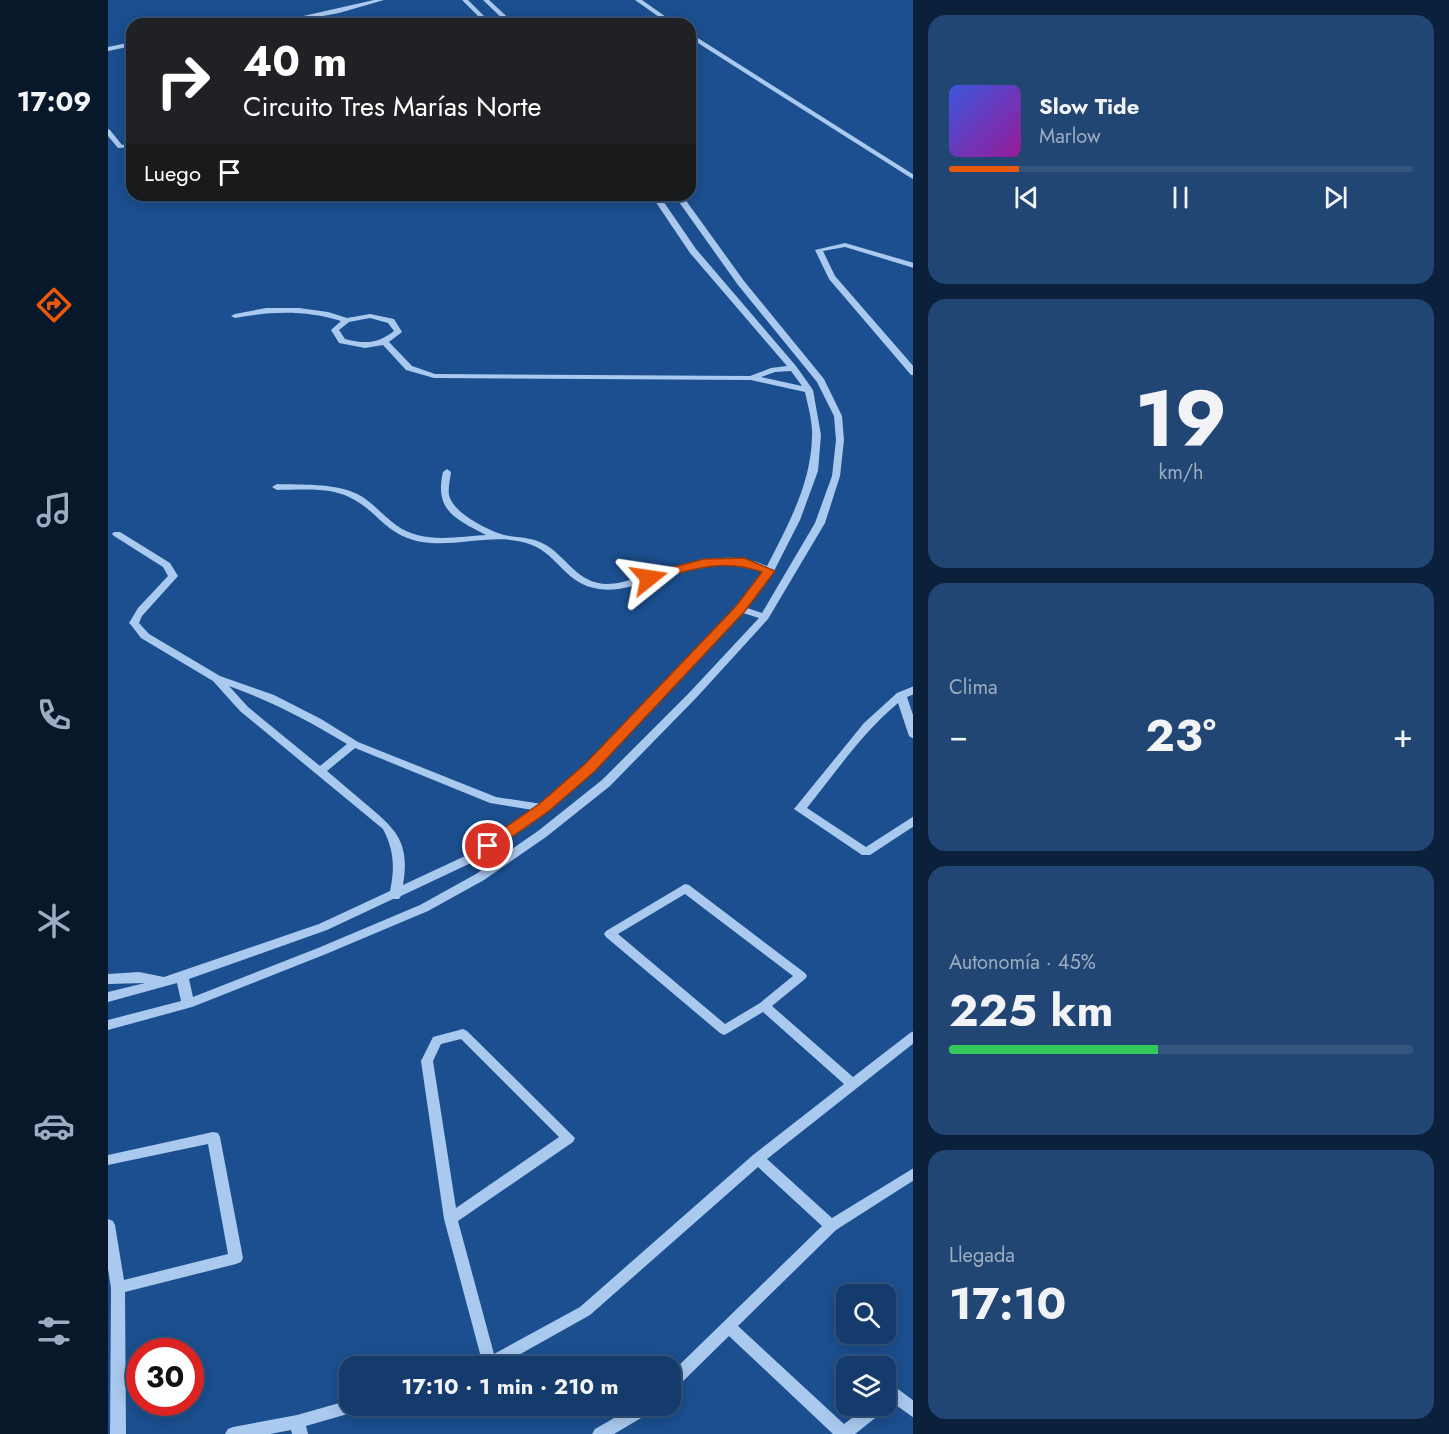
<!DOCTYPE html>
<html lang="es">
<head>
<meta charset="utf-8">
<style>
  body { margin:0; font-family:Jost,sans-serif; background:#214673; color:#f1f3f6; height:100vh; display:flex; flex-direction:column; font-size:22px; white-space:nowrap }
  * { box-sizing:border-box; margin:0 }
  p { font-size:20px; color:#9dadc1 }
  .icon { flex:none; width:33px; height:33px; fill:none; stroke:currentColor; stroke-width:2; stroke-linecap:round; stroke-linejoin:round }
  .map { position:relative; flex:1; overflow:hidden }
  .sheet { display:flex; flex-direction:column; gap:15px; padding:15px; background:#0b203b; width:536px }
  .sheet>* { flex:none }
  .banner { position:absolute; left:18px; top:18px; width:570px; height:183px; border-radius:18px; box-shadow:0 3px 15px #0003,0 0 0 2px #33557e; background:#202124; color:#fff; overflow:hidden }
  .buttons { position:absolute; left:728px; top:1284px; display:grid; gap:12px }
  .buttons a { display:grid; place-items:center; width:60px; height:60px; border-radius:12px; background:#143b6b; box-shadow:0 3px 15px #0003,0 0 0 2px #33557e; font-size:30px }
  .speed { position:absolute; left:18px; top:1338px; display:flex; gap:12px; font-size:30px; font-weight:700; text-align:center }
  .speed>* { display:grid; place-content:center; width:78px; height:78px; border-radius:50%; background:#143b6b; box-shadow:0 3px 15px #0003,0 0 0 2px #33557e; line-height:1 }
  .speed .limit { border:9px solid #d22; background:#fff; color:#111 }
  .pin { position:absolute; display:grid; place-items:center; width:51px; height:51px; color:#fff; margin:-26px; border:3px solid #fff; border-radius:50%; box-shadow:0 2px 6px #0007 }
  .me { position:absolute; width:66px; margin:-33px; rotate:75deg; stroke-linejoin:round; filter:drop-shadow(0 0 4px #0008) }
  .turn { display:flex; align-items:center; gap:21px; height:126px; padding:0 18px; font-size:27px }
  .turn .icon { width:78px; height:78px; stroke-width:2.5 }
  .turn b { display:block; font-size:42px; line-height:51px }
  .then { display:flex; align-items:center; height:57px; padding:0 18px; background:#0003; gap:12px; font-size:22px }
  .big { font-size:45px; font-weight:700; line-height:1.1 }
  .sheet .widget { flex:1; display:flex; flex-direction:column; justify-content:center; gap:9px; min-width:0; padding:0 21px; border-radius:18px; background:#214673 }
  .sheet .dial { align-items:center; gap:0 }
  .dial b { font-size:78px; line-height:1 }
  .song { display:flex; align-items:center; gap:18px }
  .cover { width:72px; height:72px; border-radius:9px; background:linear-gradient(135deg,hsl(230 70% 55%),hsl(300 70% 35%)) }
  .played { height:6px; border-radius:3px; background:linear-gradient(90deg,#ea580c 15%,#33557e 15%) }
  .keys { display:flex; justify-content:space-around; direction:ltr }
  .heat { display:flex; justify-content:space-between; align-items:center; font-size:33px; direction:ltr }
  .charge { height:9px; border-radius:4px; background:linear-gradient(90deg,#34c759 45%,#33557e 0) }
  .trip { position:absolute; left:231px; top:1356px; width:342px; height:60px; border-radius:18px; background:#143b6b; box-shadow:0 3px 15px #0003,0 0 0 2px #33557e; font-weight:700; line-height:60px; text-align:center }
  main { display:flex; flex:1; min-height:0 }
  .menu { display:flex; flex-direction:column; width:108px; justify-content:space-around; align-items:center; background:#08182b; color:#9dadc1 }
  .menu .icon { width:42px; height:42px }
  .menu .on { color:#ea580c }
  .menu b { font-size:27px; color:#f1f3f6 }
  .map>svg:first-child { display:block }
</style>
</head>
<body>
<main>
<nav class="menu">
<b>17:09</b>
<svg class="icon on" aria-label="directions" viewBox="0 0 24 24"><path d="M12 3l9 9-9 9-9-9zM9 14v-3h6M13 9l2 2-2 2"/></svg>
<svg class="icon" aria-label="music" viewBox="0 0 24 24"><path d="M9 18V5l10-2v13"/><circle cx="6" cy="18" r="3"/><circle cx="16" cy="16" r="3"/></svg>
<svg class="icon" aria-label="phone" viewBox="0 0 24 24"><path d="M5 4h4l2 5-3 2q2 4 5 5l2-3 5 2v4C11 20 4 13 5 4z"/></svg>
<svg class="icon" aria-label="climate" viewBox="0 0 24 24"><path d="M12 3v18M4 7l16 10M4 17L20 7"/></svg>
<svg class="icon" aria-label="car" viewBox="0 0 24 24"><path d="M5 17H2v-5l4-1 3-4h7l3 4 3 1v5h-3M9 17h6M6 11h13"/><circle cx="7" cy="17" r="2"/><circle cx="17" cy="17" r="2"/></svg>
<svg class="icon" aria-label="filters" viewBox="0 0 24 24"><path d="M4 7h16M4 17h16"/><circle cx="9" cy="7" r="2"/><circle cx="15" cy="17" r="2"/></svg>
</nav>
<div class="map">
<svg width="806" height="1434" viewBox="0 0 806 1434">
  <rect width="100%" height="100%" fill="#1b4f8f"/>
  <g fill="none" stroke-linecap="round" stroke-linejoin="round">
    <path fill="#a9c9ee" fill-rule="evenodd" d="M 266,0 L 276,0 L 231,13 L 172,24 L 160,24 Z
      M 354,0 L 360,0 L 384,24 L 378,24 Z
      M 375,0 L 381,0 L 407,24 L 400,24 Z
      M 527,0 L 534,0 L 568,24 L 561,24 Z
      M 582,33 L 806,175 L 806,180 L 582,38 Z
      M 24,42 L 24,46 L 0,51 L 0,47 Z
      M 0,129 L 2,130 L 14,145 L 24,143 L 24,147 L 10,148 L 0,136 Z
      M 543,195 L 551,195 L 588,249 L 688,366 L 705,390 L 713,435 L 710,471 L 692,520 L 666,571 L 639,608 L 654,613 L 707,523 L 724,476 L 728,440 L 726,416 L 709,382 L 630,285 L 566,195 L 574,195 L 636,281 L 716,379 L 734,416 L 736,440 L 732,476 L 717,523 L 660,619 L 589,697 L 502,786 L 438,837 L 376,880 L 320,911 L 218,954 L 84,1007 L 0,1030 L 0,1020 L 73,1001 L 69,983 L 0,1002 L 0,992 L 37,983 L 0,984 L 0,974 L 31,972 L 56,977 L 211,924 L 282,891 C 287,868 286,850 275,829 L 132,711 L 105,681 L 33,638 L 23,625 L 21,623 L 30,608 L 60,576 L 55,567 L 6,536 L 4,534 L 6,532 L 12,532 L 62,563 L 70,576 L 34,616 L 31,623 L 41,634 L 112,676 L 166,695 L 213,719 L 250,742 L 388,797 L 434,804 L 478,765 L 630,607 L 655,572 C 650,570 644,566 639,565 C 611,557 567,572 540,581 C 525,586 508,592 491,589 C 457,584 451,556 424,545 C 389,531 350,548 314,542 C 276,535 271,511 241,497 C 220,487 192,490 169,490 L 164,487 L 169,484 C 194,485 224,483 247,493 C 263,500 274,515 288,525 C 313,544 348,537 378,535 C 348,519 326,511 335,472 L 339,469 L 343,472 C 342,480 340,487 341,495 C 345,512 374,527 390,533 C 405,539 421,535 438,545 C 459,558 470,583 498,584 C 512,584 525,579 538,575 C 577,563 620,548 659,566 C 680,525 703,484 704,437 C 705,423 700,406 697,392 L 643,380 L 326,378 L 298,370 L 275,345 L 257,348 L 231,343 L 223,330 L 233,321 C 198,310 163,311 127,318 L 123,316 L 127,314 L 158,308 L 191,308 L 220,312 L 239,318 L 262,314 L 286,319 L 294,332 L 281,342 L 304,366 L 327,374 L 642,376 L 663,368 L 679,366 L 582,253 ZM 262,318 L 280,323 L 286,331 C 270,344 256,344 237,339 L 231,330 L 241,322 ZM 683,371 L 694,386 L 653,377 L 667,372 ZM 635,613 L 651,618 L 581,693 L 494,780 L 430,831 L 368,874 L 312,905 L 210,948 L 85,997 L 81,979 L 219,930 L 285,899 L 291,899 L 293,896 L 365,862 L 440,811 L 486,771 ZM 121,686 C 165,702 199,720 239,744 L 212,766 L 140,707 ZM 247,748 L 382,803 L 425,810 L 357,856 L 295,885 C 302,843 289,830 259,805 C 245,793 232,782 219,771 Z
      M 737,243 L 806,263 L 806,268 L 737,247 L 715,251 L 727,276 L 806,367 L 806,375 L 803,375 L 721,279 L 707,250 Z
      M 806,686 L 806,694 L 799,697 L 806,718 L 806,739 L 801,736 L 790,703 C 754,733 728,772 699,808 L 758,847 L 806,816 L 806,826 L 762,855 L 754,855 L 686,809 L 756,723 L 789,693 Z
      M 577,884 L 581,885 L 697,973 L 699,976 L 697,979 L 664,1006 L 745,1077 L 802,1033 L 806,1031 L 806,1043 L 659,1159 L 724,1218 L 806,1168 L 806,1180 L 728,1230 L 630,1326 L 736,1424 L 760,1406 L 777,1406 L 777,1391 L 785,1387 L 790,1389 L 806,1401 L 806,1418 L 785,1403 L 778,1406 L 776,1411 L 747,1434 L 725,1434 L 621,1336 L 567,1389 L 562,1391 L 562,1374 L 714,1226 L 650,1167 L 482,1315 L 391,1366 L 371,1366 L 374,1361 L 336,1219 L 313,1061 L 325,1037 L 355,1029 L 359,1031 L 467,1138 L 465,1142 L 350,1221 L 386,1354 L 472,1307 L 645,1155 L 736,1084 L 655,1012 L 620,1033 L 616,1035 L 612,1033 L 498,937 L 496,934 L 498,931 ZM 577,894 L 685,976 L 652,1003 L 617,1024 L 510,934 ZM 353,1039 L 451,1137 L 348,1208 L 325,1061 L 333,1044 Z
      M 105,1132 L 110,1133 L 112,1137 L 135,1258 L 133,1262 L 128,1264 L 17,1292 L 18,1434 L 2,1434 L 3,1288 L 0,1269 L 0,1219 L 5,1221 L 7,1225 L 16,1280 L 120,1254 L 100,1144 L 0,1165 L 0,1155 Z
      M 242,1400 L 242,1406 L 252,1406 L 250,1411 L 198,1426 L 200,1434 L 184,1434 L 183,1430 L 162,1434 L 117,1434 L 120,1429 L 125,1427 L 189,1415 Z
      M 527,1406 L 547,1406 L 545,1411 L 506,1434 L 484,1434 L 487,1429 Z"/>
  </g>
  <path fill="#ea580c" stroke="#983908" stroke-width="1.5" d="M 636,558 L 667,571 L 637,611 L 487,771 L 441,811 L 385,850 L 375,850 L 373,846 L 375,843 L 431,804 L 477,764 L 628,606 L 654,572 C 613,557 581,571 541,581 L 534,578 L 536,575 L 596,559 Z"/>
</svg>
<div class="buttons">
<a><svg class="icon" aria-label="search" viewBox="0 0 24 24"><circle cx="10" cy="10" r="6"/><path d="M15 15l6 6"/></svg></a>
<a><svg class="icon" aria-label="layers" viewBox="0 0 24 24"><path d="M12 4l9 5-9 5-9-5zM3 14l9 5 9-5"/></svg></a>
</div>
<div class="speed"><div class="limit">30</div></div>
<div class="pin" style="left:380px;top:846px;background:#d93025"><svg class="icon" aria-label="arrive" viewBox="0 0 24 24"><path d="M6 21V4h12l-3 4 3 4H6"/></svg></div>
<svg class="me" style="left:541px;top:578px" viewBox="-20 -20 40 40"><path d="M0-17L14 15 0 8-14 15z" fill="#ea580c" stroke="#fff" stroke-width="4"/></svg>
<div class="trip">17:10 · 1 min · 210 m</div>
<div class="banner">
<div class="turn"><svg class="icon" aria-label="right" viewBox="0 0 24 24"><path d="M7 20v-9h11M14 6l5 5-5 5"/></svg><div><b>40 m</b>Circuito Tres Marías Norte</div></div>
<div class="then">Luego<svg class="icon" aria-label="arrive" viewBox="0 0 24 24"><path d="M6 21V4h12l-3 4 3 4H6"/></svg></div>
</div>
</div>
<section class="sheet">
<div class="widget">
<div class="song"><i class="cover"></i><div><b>Slow Tide</b><p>Marlow</p></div></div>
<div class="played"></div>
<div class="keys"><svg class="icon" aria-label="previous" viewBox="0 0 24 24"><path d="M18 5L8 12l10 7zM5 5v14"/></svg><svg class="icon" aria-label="pause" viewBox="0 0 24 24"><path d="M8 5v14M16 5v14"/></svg><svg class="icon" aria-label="next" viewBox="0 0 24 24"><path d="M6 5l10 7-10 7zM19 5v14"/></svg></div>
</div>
<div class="widget dial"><b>19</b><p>km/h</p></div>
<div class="widget"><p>Clima</p>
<div class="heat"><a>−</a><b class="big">23°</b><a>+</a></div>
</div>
<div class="widget"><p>Autonomía · 45%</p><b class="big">225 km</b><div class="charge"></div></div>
<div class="widget"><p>Llegada</p><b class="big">17:10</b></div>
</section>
</main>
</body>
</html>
